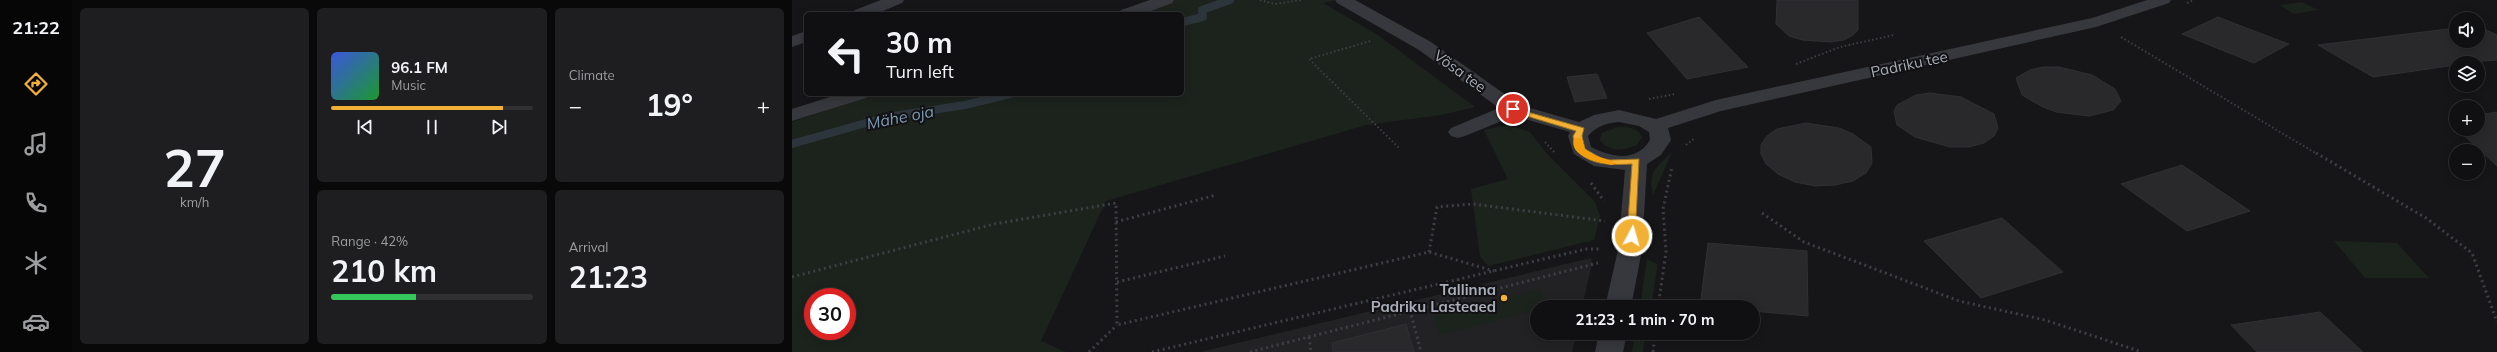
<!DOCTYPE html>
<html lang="en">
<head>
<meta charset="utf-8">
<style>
  body { margin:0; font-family:Mulish,sans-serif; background:#1e1e20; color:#f1f3f6; height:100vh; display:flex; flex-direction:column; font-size:15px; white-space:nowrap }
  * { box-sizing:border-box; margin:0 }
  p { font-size:13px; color:#9c9d9f }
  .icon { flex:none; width:22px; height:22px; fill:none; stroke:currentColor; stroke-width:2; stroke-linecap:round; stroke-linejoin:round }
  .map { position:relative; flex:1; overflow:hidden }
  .side { display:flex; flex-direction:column; gap:8px; padding:8px; background:#09090a; width:720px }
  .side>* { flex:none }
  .banner { position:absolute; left:12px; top:12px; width:380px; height:84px; border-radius:6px; box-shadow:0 2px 10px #0003,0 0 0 1px #303032; background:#101012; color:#f1f3f6; overflow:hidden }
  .fabs { position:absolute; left:1657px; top:12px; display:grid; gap:8px }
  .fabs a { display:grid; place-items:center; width:36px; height:36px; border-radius:50%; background:#101012; box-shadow:0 2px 10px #0003,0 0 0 1px #303032; font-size:20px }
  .speed { position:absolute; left:12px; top:288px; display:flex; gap:8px; font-size:20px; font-weight:700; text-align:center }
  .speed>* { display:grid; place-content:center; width:52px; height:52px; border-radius:50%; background:#101012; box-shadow:0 2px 10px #0003,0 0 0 1px #303032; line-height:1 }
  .speed .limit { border:6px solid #d22; background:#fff; color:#111 }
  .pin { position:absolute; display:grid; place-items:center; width:34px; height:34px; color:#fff; margin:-17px; border:2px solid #fff; border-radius:50%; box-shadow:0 1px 4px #0007 }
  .me { position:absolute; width:44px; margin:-22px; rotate:6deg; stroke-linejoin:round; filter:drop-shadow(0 0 3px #0008) }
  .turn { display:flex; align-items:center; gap:14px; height:84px; padding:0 16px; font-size:18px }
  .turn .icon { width:52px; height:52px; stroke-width:2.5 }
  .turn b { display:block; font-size:28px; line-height:34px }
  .big { font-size:30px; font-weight:700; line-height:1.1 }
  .side .widget { flex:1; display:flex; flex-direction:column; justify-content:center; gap:6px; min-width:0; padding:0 14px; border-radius:6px; background:#1e1e20 }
  .side .dial { align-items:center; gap:0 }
  .dial b { font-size:52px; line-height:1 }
  .song { display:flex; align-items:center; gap:12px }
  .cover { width:48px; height:48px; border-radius:6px; background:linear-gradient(135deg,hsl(230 70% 55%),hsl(130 70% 35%)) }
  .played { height:4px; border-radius:2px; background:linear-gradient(90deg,#f2b134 85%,#303032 85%) }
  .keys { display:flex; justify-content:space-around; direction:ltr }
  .heat { display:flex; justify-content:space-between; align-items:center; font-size:22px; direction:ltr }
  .charge { height:6px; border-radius:3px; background:linear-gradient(90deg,#34c759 42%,#303032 0) }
  .side .tiles { flex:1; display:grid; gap:8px; grid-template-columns:repeat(3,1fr) }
  .widget:first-child { grid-row:span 2 }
  .trip { position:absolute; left:738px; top:300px; width:230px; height:40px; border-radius:20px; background:#101012; box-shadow:0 2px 10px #0003,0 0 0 1px #303032; font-weight:700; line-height:40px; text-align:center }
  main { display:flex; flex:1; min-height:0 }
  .tabs { display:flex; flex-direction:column; width:72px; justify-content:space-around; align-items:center; background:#060607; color:#9c9d9f }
  .tabs .icon { width:28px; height:28px }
  .tabs .current { color:#f2b134 }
  .tabs b { font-size:18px; color:#f1f3f6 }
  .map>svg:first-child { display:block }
</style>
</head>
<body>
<main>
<nav class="tabs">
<b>21:22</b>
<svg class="icon current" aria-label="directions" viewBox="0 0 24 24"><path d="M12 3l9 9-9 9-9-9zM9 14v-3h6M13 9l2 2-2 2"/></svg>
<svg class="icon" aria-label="music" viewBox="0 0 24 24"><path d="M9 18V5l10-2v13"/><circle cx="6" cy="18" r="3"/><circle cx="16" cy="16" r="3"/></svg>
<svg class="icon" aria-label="phone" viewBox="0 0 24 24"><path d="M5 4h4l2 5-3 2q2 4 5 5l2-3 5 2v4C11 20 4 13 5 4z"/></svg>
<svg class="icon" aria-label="climate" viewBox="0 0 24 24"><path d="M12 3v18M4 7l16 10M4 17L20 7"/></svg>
<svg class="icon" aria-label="car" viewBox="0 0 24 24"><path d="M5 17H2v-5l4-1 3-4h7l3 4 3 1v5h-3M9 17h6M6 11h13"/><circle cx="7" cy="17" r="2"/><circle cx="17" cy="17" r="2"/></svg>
</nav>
<section class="side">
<div class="tiles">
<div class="widget dial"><b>27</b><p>km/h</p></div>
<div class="widget">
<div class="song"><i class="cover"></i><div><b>96.1 FM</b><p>Music</p></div></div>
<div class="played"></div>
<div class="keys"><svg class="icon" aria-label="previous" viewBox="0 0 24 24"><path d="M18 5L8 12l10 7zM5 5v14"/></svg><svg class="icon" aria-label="pause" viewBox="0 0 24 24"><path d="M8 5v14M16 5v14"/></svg><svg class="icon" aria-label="next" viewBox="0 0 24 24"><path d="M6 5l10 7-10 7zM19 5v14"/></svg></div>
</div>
<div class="widget"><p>Climate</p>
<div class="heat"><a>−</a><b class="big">19°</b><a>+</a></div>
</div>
<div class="widget"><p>Range · 42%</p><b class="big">210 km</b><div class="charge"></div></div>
<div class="widget"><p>Arrival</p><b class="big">21:23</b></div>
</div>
</section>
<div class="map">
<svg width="1705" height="352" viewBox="0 0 1705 352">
  <rect width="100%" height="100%" fill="#161618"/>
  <path fill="#222225" d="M 799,258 L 800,264 L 790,307 L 745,307 L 745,333 L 784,333 L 780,352 L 408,352 Z"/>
  <path fill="#1c231d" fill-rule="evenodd" d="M 361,0 L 544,0 L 531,3 L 586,35 L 683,107 L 649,115 L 574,125 L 314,201 L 249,341 L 274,352 L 0,352 L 0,122 L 83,94 L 390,94 L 390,14 L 319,14 ZM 21,297 L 55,297 L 55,331 L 21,331 Z
    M 1510,2 L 1526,10 L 1502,14 L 1488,5 Z
    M 716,125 L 738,132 L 756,155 L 803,202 L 808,216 L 802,240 L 696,266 L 688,256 L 679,189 L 716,179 L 692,130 Z
    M 826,127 C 835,127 846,127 850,137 L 846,144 C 834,151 817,153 808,140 L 810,133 Z
    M 880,152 L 861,195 C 856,171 863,169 880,152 Z
    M 1542,241 L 1605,243 L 1637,278 L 1573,278 Z
    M 855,259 L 865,264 L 865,269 L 859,307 L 848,307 Z
    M 748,289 L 755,307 L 745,307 L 745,310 L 648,335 L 642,317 Z
    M 843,333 L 854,333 L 851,352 L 840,352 Z"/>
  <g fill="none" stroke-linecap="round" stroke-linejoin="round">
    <path stroke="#2c353c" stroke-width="8" d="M 390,22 L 411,17 L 410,10 L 438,0
      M 0,144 L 95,117 L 173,105 L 218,94"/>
  </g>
  <path fill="#29292c" stroke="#303034" d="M 985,0 L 1066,0 L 1066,30 L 1061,35 L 1052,40 L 1039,42 L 1010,40 L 997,36 L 984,24 Z
    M 907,17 L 956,67 L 895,79 L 855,33 Z
    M 1426,17 L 1462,31 L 1497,44 L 1462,63 L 1390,34 Z
    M 1686,26 L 1705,35 L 1705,60 L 1664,63 L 1664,65 L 1581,77 L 1526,45 L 1664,28 L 1664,41 L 1686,41 Z
    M 1251,67 L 1267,67 L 1300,75 L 1323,89 L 1329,101 L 1321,110 L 1297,116 L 1264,112 L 1249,106 L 1230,95 L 1224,78 L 1238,70 Z
    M 805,74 L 815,98 L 783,102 L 775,77 Z
    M 1138,93 L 1169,97 L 1202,114 L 1206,128 L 1202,136 L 1192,143 L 1177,147 L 1158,147 L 1123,137 L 1105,125 L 1102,112 L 1105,105 L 1124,95 Z
    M 1705,112 L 1705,166 L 1665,129 L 1686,129 L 1686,115 Z
    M 1014,123 L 1047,128 L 1061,134 L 1079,147 L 1080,163 L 1074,173 L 1061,181 L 1043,185 L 1023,186 L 1003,182 L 986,174 L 974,164 L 969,154 L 969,145 L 975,136 L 985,129 Z
    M 1390,165 L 1458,211 L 1395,231 L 1329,184 Z
    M 1210,218 L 1271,272 L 1189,298 L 1132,241 Z
    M 916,243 L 1015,251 L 1016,316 L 961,311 L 961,307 L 908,307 Z
    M 1528,312 L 1571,352 L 1465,352 L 1439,325 Z
    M 614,324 L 622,352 L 541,352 L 540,343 Z"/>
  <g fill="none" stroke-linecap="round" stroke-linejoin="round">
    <path stroke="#3d3f44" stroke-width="2" stroke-dasharray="1.5 2.5" stroke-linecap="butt" d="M 468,0 L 483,4 L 509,0
      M 1395,3 L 1402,0
      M 1329,37 L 1525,154
      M 578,41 L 517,59 L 607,148
      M 1004,64 L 1048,47 L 1102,35
      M 857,99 L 883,94
      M 753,142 L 763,153
      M 894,145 L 903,138"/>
    <path stroke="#3d3f44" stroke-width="3" stroke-dasharray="2 3.5" stroke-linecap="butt" d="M 1524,153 L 1634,218 L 1680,253 L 1705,322
      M 799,183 L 812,201
      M 970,213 L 1012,242 L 1167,301 L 1253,320 L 1350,352
      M 324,222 L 424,195
      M 637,252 L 645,207 L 681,204 L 813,221
      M 0,277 L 202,224 L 324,203 L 325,325 L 637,252 L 702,271
      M 666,279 L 669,297
      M 325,282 L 433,256
      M 866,307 L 874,252 L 871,209 L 880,167
      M 618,310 L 629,352
      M 517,337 L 519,352
      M 297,352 L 325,325
      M 360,352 L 794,249 L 809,249
      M 458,352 L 806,263
      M 861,352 L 863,333"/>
    <path fill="#37383d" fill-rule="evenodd" d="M 89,0 L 112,0 L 110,3 L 84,14 L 61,14 L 63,10 Z
      M 358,0 L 382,0 L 380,3 L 351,14 L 327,14 L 329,10 Z
      M 543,0 L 563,0 L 639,42 L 728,105 L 787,122 L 802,115 L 827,110 L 864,119 L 924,100 L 1300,18 L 1355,0 L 1379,0 L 1377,3 L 1304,27 L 929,111 L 876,128 L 879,140 L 869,155 L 855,164 L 850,250 L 839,307 L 813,307 L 826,250 L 833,170 L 802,166 L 782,154 L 776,136 L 778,132 L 722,116 L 673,136 L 666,138 L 659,136 L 656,132 L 659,128 L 707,108 L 627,50 L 545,3 ZM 827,122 L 847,126 L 857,132 L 858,140 C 844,163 819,157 799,147 L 796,136 C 805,126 814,123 827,122 Z
      M 14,31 L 14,42 L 0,47 L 0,36 Z
      M 47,94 L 77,94 L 74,98 L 0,121 L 0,109 Z
      M 807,333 L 835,333 L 831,352 L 803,352 Z"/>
  </g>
  <path fill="#f2b134" stroke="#9d7322" d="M 718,107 L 792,128 L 790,136 L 793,149 L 809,158 L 818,160 L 847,159 L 843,239 L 840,239 L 835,236 L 840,164 C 820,165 799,166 784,150 L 781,136 L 784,131 L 718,111 Z"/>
  <path fill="#f59e0b" d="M 782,138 L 789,138 L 793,149 L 799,154 L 825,163 L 820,165 C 807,162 776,157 782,138 Z"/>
  <circle fill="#f2b134" stroke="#111113" stroke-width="1.5" cx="712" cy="298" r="4"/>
  <g text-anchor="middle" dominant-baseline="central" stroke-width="4" stroke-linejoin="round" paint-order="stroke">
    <g font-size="15" fill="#a8adb8" stroke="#111113">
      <text transform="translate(1117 64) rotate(-12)">Padriku tee</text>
      <text transform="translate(668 71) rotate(36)">Võsa tee</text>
    </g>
    <g font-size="15" font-weight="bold" fill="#a8adb8" stroke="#111113" text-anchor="end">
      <text x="704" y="289">Tallinna<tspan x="704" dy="17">Padriku Lasteaed</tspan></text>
    </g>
    <g font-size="16" font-style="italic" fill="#7f9bb3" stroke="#111113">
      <text transform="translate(108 117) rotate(-11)">Mähe oja</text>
    </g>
  </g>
</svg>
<div class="fabs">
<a><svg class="icon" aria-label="sound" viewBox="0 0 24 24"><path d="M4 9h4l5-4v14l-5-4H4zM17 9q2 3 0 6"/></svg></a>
<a><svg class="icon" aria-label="layers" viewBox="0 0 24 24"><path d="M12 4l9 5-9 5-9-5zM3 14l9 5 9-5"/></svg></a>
<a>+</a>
<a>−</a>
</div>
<div class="speed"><div class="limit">30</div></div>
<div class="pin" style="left:721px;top:109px;background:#d93025"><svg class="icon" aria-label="arrive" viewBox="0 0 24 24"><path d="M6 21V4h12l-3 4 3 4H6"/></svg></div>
<svg class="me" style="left:840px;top:236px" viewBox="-20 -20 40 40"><circle r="17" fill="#f2b134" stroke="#fff" stroke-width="3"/><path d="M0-11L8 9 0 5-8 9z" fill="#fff"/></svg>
<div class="trip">21:23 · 1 min · 70 m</div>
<div class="banner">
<div class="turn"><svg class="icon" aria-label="left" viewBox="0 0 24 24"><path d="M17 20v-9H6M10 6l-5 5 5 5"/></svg><div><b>30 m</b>Turn left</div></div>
</div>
</div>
</main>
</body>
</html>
